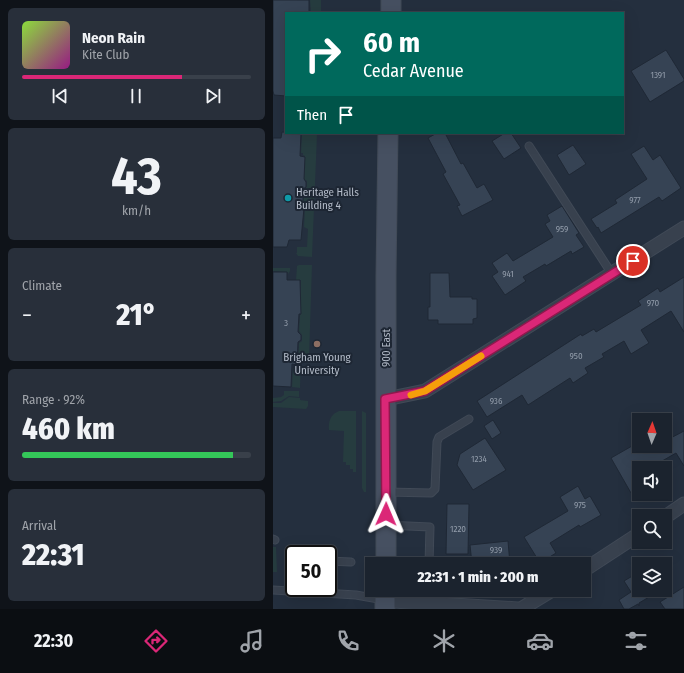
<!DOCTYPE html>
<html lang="en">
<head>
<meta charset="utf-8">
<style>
  body { margin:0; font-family:"Fira Sans Condensed",sans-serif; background:#282f3a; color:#f1f3f6; height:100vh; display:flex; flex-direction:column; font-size:15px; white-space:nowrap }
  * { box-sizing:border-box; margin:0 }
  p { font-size:13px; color:#a0a4aa }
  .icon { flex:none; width:22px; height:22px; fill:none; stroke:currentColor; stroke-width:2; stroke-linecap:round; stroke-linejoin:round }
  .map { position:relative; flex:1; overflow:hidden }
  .panel { display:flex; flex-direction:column; gap:8px; padding:8px; background:#0f1319; width:273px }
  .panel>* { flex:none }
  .top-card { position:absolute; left:12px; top:12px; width:339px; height:122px; border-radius:0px; box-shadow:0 4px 16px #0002,0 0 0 1px #39404a; background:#00695c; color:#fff; overflow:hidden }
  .needle { width:26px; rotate:2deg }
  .buttons { position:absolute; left:359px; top:413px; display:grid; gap:8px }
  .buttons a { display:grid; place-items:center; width:40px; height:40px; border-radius:0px; background:#1b232e; box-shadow:0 4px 16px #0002,0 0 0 1px #39404a; font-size:20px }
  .speed { position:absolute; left:12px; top:545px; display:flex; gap:8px; font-size:20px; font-weight:700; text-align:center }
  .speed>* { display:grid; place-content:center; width:52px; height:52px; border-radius:50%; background:#1b232e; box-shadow:0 4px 16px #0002,0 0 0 1px #39404a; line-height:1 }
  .speed .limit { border:2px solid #111; border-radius:6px; background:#fff; color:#111 }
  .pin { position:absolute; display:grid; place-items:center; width:34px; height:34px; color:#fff; margin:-17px; border:2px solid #fff; border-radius:50%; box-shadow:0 1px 4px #0007 }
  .me { position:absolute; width:44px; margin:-22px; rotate:1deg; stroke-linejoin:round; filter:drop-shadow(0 0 3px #0008) }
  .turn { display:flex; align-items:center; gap:14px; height:84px; padding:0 12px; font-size:18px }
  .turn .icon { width:52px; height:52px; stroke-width:2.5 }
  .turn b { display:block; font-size:28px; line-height:34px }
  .then { display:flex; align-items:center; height:38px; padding:0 12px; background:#0003; gap:8px; font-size:15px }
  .big { font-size:30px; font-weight:800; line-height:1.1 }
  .panel .widget { flex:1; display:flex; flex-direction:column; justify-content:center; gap:6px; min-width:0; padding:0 14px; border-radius:6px; background:#282f3a }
  .panel .dial { align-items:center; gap:0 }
  .dial b { font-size:52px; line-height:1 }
  .song { display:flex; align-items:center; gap:12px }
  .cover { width:48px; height:48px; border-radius:6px; background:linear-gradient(135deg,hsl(90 70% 55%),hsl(310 70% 35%)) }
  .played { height:4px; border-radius:2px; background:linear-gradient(90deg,#db2777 70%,#39404a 70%) }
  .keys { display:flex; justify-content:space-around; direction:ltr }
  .heat { display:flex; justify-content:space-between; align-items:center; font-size:22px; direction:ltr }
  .charge { height:6px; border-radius:3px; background:linear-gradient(90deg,#34c759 92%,#39404a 0) }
  .trip { position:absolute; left:92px; top:557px; width:226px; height:40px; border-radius:0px; background:#1b232e; box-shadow:0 4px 16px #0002,0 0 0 1px #39404a; font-weight:800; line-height:40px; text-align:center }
  .tab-bar { display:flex; height:64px; justify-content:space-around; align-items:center; background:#0b0e12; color:#a0a4aa }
  .tab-bar .icon { width:28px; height:28px }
  .tab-bar .active { color:#db2777 }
  .tab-bar b { font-size:18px; color:#f1f3f6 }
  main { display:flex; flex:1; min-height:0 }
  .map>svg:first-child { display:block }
</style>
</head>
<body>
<main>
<section class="panel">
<div class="widget">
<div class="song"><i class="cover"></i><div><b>Neon Rain</b><p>Kite Club</p></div></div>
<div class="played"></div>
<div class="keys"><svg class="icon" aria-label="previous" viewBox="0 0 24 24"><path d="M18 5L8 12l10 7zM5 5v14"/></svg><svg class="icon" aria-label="pause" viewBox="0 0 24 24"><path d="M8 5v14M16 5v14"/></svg><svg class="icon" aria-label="next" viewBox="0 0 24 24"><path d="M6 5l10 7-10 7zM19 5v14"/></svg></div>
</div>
<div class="widget dial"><b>43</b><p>km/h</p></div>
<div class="widget"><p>Climate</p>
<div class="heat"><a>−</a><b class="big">21°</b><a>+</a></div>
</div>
<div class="widget"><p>Range · 92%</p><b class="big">460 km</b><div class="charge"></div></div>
<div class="widget"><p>Arrival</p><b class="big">22:31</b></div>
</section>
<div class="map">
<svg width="411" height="609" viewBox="0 0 411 609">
  <rect width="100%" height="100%" fill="#242f3e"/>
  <path fill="#263c3f" d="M 37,0 L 48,0 L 48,13 L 38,13 Z
    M 29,134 L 44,135 L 39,257 L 25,256 L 23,253 L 24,253 L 24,247 L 34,247 L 35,229 L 31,227 L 32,207 L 30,206 L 31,189 L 34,187 L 34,181 L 31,179 L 32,156 L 30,155 L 30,153 L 28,153 Z
    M 26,265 L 39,265 L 36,359 L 28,359 L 27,388 L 19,387 L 20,368 L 23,368 L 24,366 L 25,366 L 26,343 L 29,341 L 29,335 L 26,331 L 27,315 L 28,315 L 28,280 L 23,280 L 24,266 Z
    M 0,268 L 17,268 L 17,271 L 15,274 L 15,272 L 0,271 Z
    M 11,391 L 26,391 L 26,397 L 16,396 L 8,401 L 0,402 L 0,398 L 8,397 L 11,395 Z
    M 16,397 L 27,398 L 27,400 L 35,401 L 35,406 L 33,409 L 0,407 L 0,403 L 8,403 Z
    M 66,411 L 83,411 L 83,472 L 80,472 L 80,469 L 77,469 L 77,465 L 73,465 L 73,462 L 70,462 L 71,431 L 56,430 C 55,421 58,414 66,411 Z
    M 89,411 L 93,413 L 93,492 L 91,492 L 89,488 Z
    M 0,547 L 3,547 L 4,572 L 0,572 Z"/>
  <path fill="#364354" stroke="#1f2835" d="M 0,0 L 36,0 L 36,13 L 13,13 L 13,96 L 1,95 L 0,91 Z
    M 393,50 L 411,79 L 411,81 L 377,102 L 358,71 Z
    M 9,132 L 28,133 L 27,156 L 32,157 L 31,179 L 33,182 L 33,187 L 30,189 L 30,208 L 31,208 L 28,240 L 16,240 L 14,247 L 0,247 L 0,138 L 8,138 Z
    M 164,133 L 172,133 L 188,164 L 190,163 L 204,188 L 211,184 L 220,200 L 189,216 L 184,206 L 187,205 L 170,174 L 173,172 L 155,138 Z
    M 232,133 L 238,133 L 248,148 L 231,159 L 219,141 Z
    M 300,145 L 313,164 L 296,175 L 284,155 Z
    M 371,146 L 380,160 L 387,155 L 408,188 L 389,201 L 386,197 L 328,233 L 325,227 L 324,228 L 318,219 L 344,203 L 342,200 L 374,179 L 358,154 Z
    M 289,206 L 306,233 L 303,235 L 311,247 L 299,254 L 298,251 L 273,266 L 272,264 L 250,277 L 253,281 L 232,295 L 219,276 L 225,272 L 219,263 L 234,253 L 240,261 L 280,237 L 272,224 L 277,221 L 274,215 Z
    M 0,272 L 14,272 L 14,280 L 27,280 L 28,314 L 26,314 L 25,332 L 28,335 L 28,340 L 25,342 L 24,365 L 19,364 L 18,387 L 0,386 Z
    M 157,273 L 176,273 L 177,297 L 199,297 L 199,299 L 204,299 L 204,318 L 200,319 L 200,324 L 165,324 L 165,320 L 155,320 L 155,307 L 157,307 Z
    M 411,277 L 411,332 L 398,311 L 368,330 L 376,343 L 358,354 L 351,341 L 329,354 L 331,357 L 312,368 L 315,373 L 300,383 L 297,378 L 255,405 L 249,395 L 214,417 L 204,401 L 308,334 L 309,336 L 321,329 L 323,332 L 368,305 L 365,301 L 385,288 L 387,292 Z
    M 220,420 L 228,433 L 219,439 L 211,426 Z
    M 411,431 L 411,466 L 403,453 L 384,464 L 386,468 L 366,468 L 366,488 L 358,493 L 338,458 L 366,442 L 366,446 L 373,446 L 376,451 L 384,446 L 392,446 L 392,441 Z
    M 212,438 L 233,470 L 200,490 L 184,465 L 187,454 Z
    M 305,486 L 312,499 L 317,496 L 328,515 L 307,527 L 306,525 L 277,543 L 283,553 L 267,563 L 251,537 L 295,511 L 287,497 Z
    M 174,504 L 196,504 L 195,554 L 173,554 Z
    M 235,541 L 237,564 L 199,564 L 197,545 Z
    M 366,572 L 366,590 L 388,590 L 366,603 L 366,606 L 365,604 L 356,609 L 351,609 L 346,600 L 358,592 L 351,581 Z
    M 411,587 L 411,609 L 392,609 L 387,602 Z"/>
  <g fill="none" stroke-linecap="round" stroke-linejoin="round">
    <defs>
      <path id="service" d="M 256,146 L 339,274
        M 114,492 L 158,493 L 162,489 L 164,442 L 166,437 L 196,419
        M 113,525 L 157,527 L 156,564
        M 0,539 L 2,540
        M 55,561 L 78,562
        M 0,590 L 83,595 L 111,600
        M 154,604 L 155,590"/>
      <path id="minor" d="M 113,399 L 152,391 L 411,228
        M 392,517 L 411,504
        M 311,570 L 366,534
        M 112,600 L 133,602 L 245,609
        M 248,609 L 279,590"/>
      <path id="secondary" d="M 118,13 L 118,0
        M 113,564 L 113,276 L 115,133
        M 112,609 L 112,590"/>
    </defs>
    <use href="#service" stroke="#414a57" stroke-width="9"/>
    <use href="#minor" stroke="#414a57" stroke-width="15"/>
    <use href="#secondary" stroke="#414a57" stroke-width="21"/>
    <use href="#service" stroke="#38414e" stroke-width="7"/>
    <use href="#minor" stroke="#38414e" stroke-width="13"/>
    <use href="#secondary" stroke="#465061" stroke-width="19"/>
  </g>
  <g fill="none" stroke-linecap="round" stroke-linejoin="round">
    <defs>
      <path id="route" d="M 113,514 L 112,399 L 152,391 L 360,261"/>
    </defs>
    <use href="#route" stroke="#8e194d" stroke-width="10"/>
    <use href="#route" stroke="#db2777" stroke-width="7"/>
    <path stroke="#f59e0b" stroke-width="7" d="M 138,395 L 152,391 L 208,356"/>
  </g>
  <circle fill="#0f9aa8" stroke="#1d2633" stroke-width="1.5" cx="15" cy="198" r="4"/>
  <circle fill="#8d6e63" stroke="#1d2633" stroke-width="1.5" cx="44" cy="344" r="4"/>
  <g text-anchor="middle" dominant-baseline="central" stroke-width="4" stroke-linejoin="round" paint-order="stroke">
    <g font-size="9" fill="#929caa">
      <text x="385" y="75">1391</text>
      <text x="362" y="200">977</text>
      <text x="289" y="229">959</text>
      <text x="235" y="274">941</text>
      <text x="380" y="303">970</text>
      <text x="13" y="323">3</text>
      <text x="303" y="356">950</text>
      <text x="223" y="401">936</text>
      <text x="206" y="459">1234</text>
      <text x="307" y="505">975</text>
      <text x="185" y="529">1220</text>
      <text x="223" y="550">939</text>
    </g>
    <g font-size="11" fill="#b4bcc9" stroke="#1d2633" text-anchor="start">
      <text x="23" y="192">Heritage Halls<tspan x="23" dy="13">Building 4</tspan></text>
      <text x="44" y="357" text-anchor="middle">Brigham Young<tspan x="44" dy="13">University</tspan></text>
    </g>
    <g font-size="11" fill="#b4bcc9" stroke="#1d2633">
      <text transform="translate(113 348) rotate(-90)">900 East</text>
    </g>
  </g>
</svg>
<div class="buttons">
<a><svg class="needle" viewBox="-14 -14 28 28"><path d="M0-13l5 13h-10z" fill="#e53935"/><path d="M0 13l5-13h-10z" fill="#a0a4aa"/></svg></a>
<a><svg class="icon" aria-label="sound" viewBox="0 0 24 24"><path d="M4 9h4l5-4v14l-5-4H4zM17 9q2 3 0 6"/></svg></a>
<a><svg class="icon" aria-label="search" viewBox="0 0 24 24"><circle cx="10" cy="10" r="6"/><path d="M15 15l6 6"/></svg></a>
<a><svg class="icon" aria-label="layers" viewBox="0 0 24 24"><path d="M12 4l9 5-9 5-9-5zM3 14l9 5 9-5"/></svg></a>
</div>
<div class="speed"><div class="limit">50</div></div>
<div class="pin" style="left:360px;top:261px;background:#d93025"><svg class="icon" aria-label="arrive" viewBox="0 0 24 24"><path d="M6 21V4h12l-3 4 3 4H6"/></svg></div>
<svg class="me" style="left:113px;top:514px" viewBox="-20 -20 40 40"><path d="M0-17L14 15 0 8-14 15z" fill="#db2777" stroke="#fff" stroke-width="4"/></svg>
<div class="trip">22:31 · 1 min · 200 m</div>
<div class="top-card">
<div class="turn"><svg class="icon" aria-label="right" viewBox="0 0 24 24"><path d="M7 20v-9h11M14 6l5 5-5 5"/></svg><div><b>60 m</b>Cedar Avenue</div></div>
<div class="then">Then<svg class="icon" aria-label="arrive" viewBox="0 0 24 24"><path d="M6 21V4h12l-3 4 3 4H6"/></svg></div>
</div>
</div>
</main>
<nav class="tab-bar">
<b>22:30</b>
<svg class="icon active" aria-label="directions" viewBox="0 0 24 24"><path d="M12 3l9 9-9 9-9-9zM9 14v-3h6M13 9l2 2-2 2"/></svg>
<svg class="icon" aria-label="music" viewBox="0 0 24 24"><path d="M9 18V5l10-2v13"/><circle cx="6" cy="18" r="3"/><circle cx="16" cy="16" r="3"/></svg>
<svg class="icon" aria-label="phone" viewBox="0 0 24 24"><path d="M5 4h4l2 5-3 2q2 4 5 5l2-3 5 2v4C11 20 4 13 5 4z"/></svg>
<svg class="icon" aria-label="climate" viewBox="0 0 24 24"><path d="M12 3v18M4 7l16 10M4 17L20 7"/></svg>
<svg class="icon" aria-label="car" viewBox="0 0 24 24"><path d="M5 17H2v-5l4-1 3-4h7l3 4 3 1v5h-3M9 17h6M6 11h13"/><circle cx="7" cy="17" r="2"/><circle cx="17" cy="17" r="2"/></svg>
<svg class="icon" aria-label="filters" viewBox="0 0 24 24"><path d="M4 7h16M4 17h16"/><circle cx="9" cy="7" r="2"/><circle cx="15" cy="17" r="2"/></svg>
</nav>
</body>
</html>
